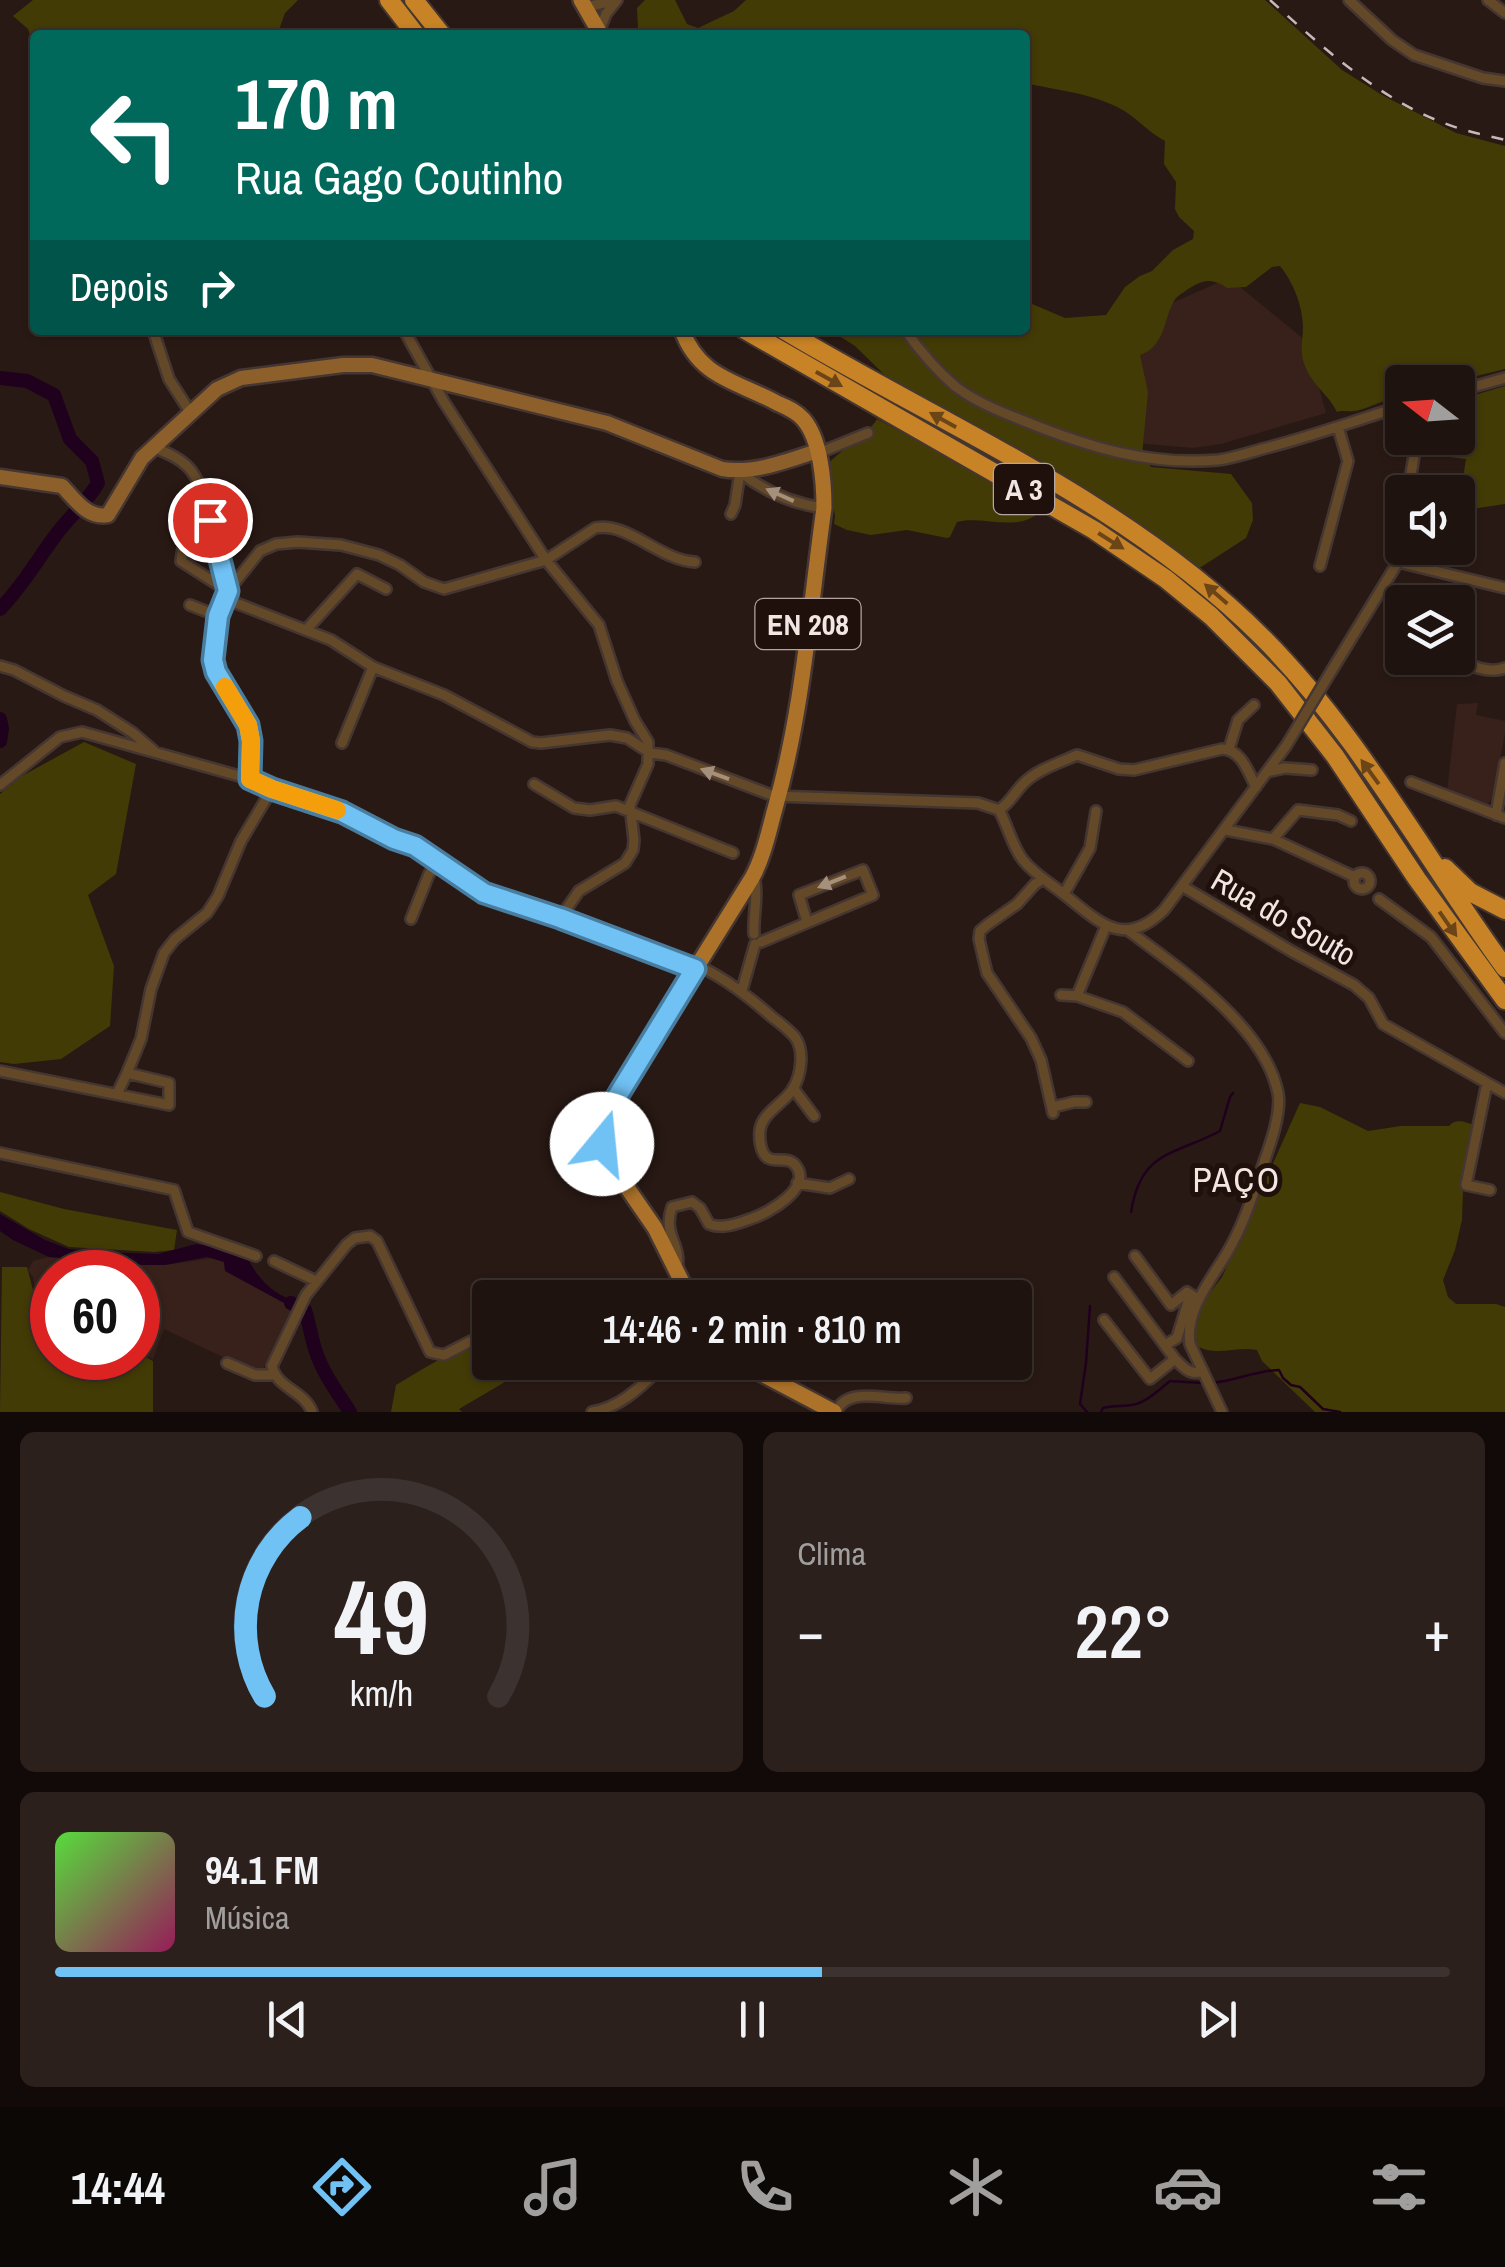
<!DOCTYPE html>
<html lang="pt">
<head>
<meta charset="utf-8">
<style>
  body { margin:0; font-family:"Archivo Narrow",sans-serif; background:#2c201d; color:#f1f3f6; height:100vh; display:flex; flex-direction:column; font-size:38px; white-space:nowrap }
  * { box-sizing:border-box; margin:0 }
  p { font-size:32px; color:#a19e9e }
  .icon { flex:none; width:55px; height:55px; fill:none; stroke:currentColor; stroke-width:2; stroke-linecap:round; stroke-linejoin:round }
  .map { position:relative; height:1412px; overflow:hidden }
  .side { display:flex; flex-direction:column; gap:20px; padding:20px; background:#110a08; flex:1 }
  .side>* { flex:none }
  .banner { position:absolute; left:30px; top:30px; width:1000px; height:305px; border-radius:10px; box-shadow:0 2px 8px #0004,0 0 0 2px #3c322f; background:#00695c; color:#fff; overflow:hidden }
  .needle { width:65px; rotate:287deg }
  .controls { position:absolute; left:1385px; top:365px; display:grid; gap:20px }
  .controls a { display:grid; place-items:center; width:90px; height:90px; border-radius:10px; background:#1f130f; box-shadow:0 2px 8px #0004,0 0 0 2px #3c322f; font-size:50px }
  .speed { position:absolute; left:30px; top:1250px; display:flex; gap:20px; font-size:50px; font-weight:700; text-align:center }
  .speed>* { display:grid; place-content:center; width:130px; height:130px; border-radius:50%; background:#1f130f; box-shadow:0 2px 8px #0004,0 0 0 2px #3c322f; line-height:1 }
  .speed .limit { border:15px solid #d22; background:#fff; color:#111 }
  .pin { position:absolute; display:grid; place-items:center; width:85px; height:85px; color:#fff; margin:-42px; border:5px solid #fff; border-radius:50%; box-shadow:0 2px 10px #0007 }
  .me { position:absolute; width:110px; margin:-55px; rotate:17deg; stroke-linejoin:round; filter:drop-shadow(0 0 8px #0008) }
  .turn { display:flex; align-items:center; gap:35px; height:210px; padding:0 40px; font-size:45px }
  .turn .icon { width:130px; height:130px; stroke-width:2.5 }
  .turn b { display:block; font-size:70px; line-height:85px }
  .then { display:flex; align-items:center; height:95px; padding:0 40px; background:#0003; gap:20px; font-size:38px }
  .big { font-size:75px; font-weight:600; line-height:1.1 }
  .side .card { flex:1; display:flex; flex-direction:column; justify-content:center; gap:15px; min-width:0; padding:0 35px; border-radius:15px; background:#2c201d }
  .side .dial { align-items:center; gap:0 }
  .dial svg { height:260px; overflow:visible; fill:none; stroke:#3c322f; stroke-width:7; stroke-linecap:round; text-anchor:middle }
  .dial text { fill:#f1f3f6; stroke:none }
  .song { display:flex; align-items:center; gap:30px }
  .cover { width:120px; height:120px; border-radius:15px; background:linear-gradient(135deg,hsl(110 70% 55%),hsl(330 70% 35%)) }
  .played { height:10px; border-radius:5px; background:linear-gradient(90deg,#70c1f4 55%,#3c322f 55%) }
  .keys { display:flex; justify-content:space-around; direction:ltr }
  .heat { display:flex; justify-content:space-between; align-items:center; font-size:55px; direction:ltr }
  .side .tiles { flex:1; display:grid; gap:20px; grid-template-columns:1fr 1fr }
  .card:last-child { grid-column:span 2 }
  .trip { position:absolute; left:472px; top:1280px; width:560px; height:100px; border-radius:10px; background:#1f130f; box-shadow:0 2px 8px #0004,0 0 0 2px #3c322f; font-weight:600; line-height:100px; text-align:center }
  .dock { display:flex; height:160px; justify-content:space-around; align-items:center; background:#0c0806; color:#a19e9e }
  .dock .icon { width:70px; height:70px }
  .dock .current { color:#70c1f4 }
  .dock b { font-size:45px; color:#f1f3f6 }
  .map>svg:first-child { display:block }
</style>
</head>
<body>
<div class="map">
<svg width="1505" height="1412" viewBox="0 0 1505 1412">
  <rect width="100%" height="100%" fill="#291914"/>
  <path fill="#37211a" d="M 1229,278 L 1306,341 L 1326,413 L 1221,444 L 1193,448 L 1134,443 L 1090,339 Z
    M 1478,703 L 1476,715 L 1505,721 L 1505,733 L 1493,797 L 1489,803 L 1483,805 L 1447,792 L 1457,704 Z
    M 49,1257 L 144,1265 L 165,1265 L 213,1258 L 224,1262 L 225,1270 L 229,1273 L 293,1307 L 260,1375 L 164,1329 L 153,1359 L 138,1352 L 138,1272 L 52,1272 L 52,1307 L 36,1297 L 33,1277 L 28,1270 L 33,1261 Z"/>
  <path fill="#433b05" d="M 33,0 L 298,0 L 285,13 L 277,35 L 35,35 L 35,49 L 28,29 L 13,16 Z
    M 645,0 L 675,0 L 687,24 L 698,28 L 734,11 L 746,0 L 1265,0 L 1342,70 L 1382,95 L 1456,133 L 1505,146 L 1505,369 L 1452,382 L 1402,382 L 1402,395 C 1388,398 1365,410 1354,411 C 1348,412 1342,410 1337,412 C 1329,395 1312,385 1305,366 C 1299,353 1303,340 1303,326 C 1302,304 1293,282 1280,266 L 1272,267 L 1246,287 L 1227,288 C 1210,276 1200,281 1184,292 C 1179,295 1175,298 1173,303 C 1163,322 1165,346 1140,355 L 1148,392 L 1142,455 L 1151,467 L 1231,474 L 1252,503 L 1253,520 L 1246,538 L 1198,569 L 1145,527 L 1086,491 L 897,387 L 855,346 L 830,330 L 1025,330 L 1025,301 L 1065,318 L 1106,315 L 1125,287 L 1140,276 L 1152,271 L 1173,250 L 1193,239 L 1194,231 L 1179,217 L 1175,209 L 1176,182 L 1164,164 L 1165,141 C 1148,132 1135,116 1119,108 C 1091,93 1055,90 1025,83 L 1025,35 L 633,35 L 638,29 L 637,8 Z
    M 1505,386 L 1505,504 L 1458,511 L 1466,459 L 1424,454 L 1429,438 L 1458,438 L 1458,405 L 1471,396 Z
    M 877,419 L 973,470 L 1042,510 C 1018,534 985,515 957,522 L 950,537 L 947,538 L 907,530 L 871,535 L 847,530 L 834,524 L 835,516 L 827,465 C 841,449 867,436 877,419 Z
    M 84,742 L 136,764 L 116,874 L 88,895 L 114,966 L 110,1026 L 61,1059 L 14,1064 L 0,1062 L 0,794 L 22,776 Z
    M 1300,1103 L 1320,1107 L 1368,1131 L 1401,1126 L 1449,1126 C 1456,1118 1465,1122 1474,1125 L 1463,1190 L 1462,1220 L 1455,1250 L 1443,1280 L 1448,1297 L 1456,1304 L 1496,1304 L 1505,1307 L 1505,1412 L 1315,1412 L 1262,1361 L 1257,1350 C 1236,1346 1216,1357 1197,1346 L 1195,1329 L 1200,1306 L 1222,1277 Z
    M 0,1192 L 64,1209 L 177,1230 L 174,1250 L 154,1252 L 69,1247 L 29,1229 L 0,1211 Z
    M 2,1267 L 27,1267 L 35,1298 L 52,1309 L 52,1358 L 138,1358 L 138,1353 L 153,1361 L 153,1412 L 0,1412 Z
    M 490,1337 L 490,1362 L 537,1363 L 459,1409 L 462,1412 L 391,1412 L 396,1385 C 426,1367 456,1348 490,1337 Z"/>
  <path fill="#20011d" d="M 0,1214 L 45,1240 L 69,1249 L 99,1252 L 158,1254 L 196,1244 L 228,1249 L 247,1256 C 255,1277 277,1298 299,1302 L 295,1309 L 225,1271 L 224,1262 L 207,1257 L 165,1265 L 144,1265 L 49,1257 L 13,1240 L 0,1231 Z"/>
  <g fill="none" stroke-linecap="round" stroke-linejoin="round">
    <path stroke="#20011d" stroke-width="2.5" d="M 1131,1212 C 1141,1150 1173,1156 1220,1131 L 1230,1097 L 1233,1093
      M 1210,1383 C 1234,1382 1255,1370 1279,1370 L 1283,1378 L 1291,1385 L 1300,1387 L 1323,1409 L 1340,1412
      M 1087,1412 L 1080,1404 L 1086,1363 L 1090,1306
      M 1101,1412 L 1103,1408 C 1114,1405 1125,1407 1136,1404 C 1148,1401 1160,1389 1170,1381 L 1202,1383"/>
    <path stroke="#20011d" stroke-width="14" d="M 0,378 L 27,381 L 54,395 L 70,439 L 92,461 L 98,483 C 87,502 71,515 58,532 C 38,558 23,586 0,609
      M 0,719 L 2,729 L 0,741
      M 291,1303 L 305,1310 C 309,1323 311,1336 315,1349 C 322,1372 337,1392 350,1412"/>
    <defs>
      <path id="street" d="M 1349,0 L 1392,40 L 1414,55 L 1483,78 L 1505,81
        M 1488,0 L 1505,13
        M 586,7 L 617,0 L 606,14 L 599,31
        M 153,330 L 169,379 L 190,412
        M 404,330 L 444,402 L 546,560 L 599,625 L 617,681 L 635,721 L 648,742 L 648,764 L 630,805 L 634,840 L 633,850 L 625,863 L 579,891 L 560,918
        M 905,330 C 920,351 936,370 956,387 C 976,402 1001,412 1024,421 C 1088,447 1149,466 1218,460 C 1235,458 1253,451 1270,447 C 1315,435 1358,420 1402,406
        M 1458,391 L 1505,378
        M 153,447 C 165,452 178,457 187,466 C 208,485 221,561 228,591 L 236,603 L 331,640 L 373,667 L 444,695 L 532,742 L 541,743 L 610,735 L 627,738 L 650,753 L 666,755 L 774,796 L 978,803 L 999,810 C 1008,826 1012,846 1023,860 C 1034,874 1050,883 1065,895 C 1100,923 1124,949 1164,910 L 1286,746
        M 817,451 L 826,450 L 868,433
        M 202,490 L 184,541 L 181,561 L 228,591
        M 1408,492 L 1417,438
        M 731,514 L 735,505 L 740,472 C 764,491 793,504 824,508
        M 1398,562 L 1505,588
        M 1320,566 L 1348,461 L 1338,427
        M 190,605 L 218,616
        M 306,630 L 357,574 L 386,589
        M 1456,659 C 1469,666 1491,674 1505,668
        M 0,666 L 14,670 L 64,696 L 97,710 L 133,733 L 154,751
        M 1332,670 L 1398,562 L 1402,529
        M 342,743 L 373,667
        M 1229,749 L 1238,720 L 1254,705
        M 1271,771 L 1285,768 L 1312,770
        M 250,779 L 251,741 L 248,725 L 216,671 L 213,660 L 218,616 L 228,591 L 260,551 L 276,544 L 298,542 L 341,545 L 379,555 L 400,565 L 424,582 L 444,589 L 546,560 L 595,528 C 627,521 661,561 695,562
        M 1411,782 L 1505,818
        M 534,784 L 574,808 L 590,810 L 616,806 L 733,853
        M 0,785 L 60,737 L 82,732 L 250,779 L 272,789 L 342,812 L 394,839 L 415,846 L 484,893 L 560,918 L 695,969
        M 999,810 C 1010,803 1014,793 1023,784 C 1036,770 1059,763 1077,755 L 1119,769 L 1134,770 L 1222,749 C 1242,750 1248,772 1256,787
        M 1496,815 L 1505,763
        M 1226,830 L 1273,839 L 1355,877
        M 1273,839 L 1298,810 L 1338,815 L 1351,821
        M1354 881a8 8 0 1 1 16 0a8 8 0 1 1-16 0Z
        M 752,879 L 755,881 C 758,899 753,915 754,934
        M 1043,879 L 1035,884 L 1017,904 L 987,925 L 980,931 L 979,939 L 987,973 L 1031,1038 L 1041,1060 L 1053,1113
        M 1182,886 L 1291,951 L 1354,985 L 1369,998 L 1383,1024 L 1505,1093
        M 1064,894 L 1090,848 L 1096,811
        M 1379,899 L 1431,937 L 1505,1033
        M 411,919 L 429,874 L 439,861
        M 1106,926 L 1077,996 L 1123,1012 L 1188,1061
        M 1129,931 C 1180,969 1265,1027 1278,1093 C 1282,1113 1269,1148 1262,1168 C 1252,1198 1243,1226 1227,1253 C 1210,1281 1185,1311 1190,1344 L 1222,1412
        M 761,942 L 873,895 L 863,870 L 799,895 L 807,922
        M 742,990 L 755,944
        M 1061,995 L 1077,996
        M 0,1071 L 169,1105 L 169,1083 L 127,1073 L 117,1094
        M 127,1073 L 141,1039 L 151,989 L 164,953 L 175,939 L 207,913 L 218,896 L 241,841 L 272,789
        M 1487,1083 L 1466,1185 L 1490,1190
        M 793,1088 L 814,1116
        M 1053,1107 L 1074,1102 L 1086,1102
        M 0,1153 L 174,1190 L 188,1232 L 256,1256
        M 797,1183 L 830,1188 L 849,1179
        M 1135,1256 L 1171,1305 L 1187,1292 L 1199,1300
        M 274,1261 L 316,1281
        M 677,1269 C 682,1243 662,1236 672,1207 L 692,1202 L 700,1208 L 709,1224 C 722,1230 739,1223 753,1218 C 768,1213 813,1188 796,1166 C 789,1156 777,1163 768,1158 C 760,1153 759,1138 760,1130 C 762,1113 784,1103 793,1089 C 801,1075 805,1051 795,1037 C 789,1030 780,1023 772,1017 C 748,996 726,979 697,965
        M 1114,1277 L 1175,1359 C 1184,1368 1190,1376 1203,1371
        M 656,1298 L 682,1280
        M 1104,1320 L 1150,1379 L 1175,1359
        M 1165,1345 L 1177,1338 L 1190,1295
        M 227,1363 L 255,1375 L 274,1375
        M 312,1412 C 305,1391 276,1388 272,1366 L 306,1295 L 347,1244 L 355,1238 L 370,1236 L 377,1241 L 430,1352 L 444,1355 L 481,1336 L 490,1334
        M 592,1412 C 623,1407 644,1383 667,1362
        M 836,1412 C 847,1386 884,1400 906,1398"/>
      <path id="secondary" d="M 0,477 L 62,486 C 75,499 87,519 108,515 L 142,458 L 217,389 L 241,378 L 343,365 L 372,365 L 607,423 L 722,469 C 754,474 787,461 817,451"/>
      <path id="primary" d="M 581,0 L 601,35
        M 682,330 C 699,378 737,381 777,403 C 786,407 796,411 803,419 C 821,439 824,483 824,508 C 810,607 803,709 776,805 C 769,830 764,856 752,878 L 612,1103 C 601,1122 599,1136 606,1157 L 655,1228 L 690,1298
        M 746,1362 L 762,1374 L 834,1412"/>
      <path id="highway" d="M 389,0 L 416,35
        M 414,0 L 442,35
        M 745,330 L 1094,530 L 1166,579 L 1211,616 L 1278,683 L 1335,756 L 1417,879 L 1505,1000
        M 784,330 C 946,427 1127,502 1262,637 C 1359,734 1425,858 1505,968
        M 1445,868 L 1470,892 L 1505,910"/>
    </defs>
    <use href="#street" stroke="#453631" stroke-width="14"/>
    <use href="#secondary" stroke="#453631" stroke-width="19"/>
    <use href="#primary" stroke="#453631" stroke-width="20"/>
    <use href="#highway" stroke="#453631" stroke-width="22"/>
    <use href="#street" stroke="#644929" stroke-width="9"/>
    <use href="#secondary" stroke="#8d602b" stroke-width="14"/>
    <use href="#primary" stroke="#ac722a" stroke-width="15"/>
    <use href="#highway" stroke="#c88326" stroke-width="18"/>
    <path stroke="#c7bab6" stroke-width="2.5" stroke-dasharray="12 12" stroke-linecap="butt" d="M 1270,0 C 1321,46 1379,99 1444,123 C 1464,131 1484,135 1505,140"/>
    <defs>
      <path id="street-bridge" d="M 1286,746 L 1332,670"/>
    </defs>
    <use href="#street-bridge" stroke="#453631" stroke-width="14" stroke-linecap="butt"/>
    <use href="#street-bridge" stroke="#644929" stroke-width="9"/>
  </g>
  <defs><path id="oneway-solid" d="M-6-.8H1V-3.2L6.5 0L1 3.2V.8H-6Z" transform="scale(2.5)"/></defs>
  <g fill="#6b4417">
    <use href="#oneway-solid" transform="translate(829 379) rotate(29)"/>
    <use href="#oneway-solid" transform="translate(943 420) rotate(-151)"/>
    <use href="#oneway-solid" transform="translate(1111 541) rotate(32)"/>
    <use href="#oneway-solid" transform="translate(1216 594) rotate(-139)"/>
    <use href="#oneway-solid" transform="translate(1370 772) rotate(-126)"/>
    <use href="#oneway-solid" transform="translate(1448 924) rotate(55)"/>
  </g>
  <g fill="#a4907d">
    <use href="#oneway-solid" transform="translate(780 495) rotate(-156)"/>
    <use href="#oneway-solid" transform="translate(715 774) rotate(-160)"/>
    <use href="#oneway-solid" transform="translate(832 882) rotate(158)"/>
  </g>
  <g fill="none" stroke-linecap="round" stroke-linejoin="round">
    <defs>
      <path id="route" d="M 210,520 L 228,591 L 218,616 L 213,660 L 216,672 L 248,725 L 251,741 L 250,779 L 272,789 L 342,812 L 394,839 L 415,846 L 484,893 L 560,918 L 695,969 L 604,1118 L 601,1130 L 602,1144"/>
    </defs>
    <use href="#route" stroke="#497d9f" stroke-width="25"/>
    <use href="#route" stroke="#70c1f4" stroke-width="18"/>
    <path stroke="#f59e0b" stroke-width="18" d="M 225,687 L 248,725 L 251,741 L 250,779 L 272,789 L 337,810"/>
  </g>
  <g text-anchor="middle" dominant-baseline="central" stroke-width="10" stroke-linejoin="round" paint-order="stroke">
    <g fill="#1f100b" stroke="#b3a6a2" stroke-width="2.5">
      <rect x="994" y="464" width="60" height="50" rx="8"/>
      <rect x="755.5" y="599" width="105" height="50" rx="8"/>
    </g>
    <g font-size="30" font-weight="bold" fill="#f2e6e3">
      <text x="1024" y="489">A 3</text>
      <text x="808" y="624">EN 208</text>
    </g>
    <g font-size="32" fill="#f2e6e3" stroke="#1f100b">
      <text transform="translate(1284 917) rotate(30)">Rua do Souto</text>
    </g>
    <g font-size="35" letter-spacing="2.5" fill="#f2e6e3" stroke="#1f100b">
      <text x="1237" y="1179">PAÇO</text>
    </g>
  </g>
</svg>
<div class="controls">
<a><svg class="needle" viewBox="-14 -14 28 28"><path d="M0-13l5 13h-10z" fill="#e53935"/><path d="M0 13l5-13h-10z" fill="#a19e9e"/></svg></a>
<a><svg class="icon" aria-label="sound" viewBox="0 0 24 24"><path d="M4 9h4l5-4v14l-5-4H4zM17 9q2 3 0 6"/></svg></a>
<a><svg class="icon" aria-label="layers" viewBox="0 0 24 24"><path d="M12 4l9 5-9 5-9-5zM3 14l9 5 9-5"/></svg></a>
</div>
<div class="speed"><div class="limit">60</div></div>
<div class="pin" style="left:210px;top:520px;background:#d93025"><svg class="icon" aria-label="arrive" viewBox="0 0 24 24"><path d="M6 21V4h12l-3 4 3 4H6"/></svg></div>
<svg class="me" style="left:602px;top:1144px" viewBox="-20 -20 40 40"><circle r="19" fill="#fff"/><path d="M0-13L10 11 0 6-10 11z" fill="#70c1f4"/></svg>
<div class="trip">14:46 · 2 min · 810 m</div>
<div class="banner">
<div class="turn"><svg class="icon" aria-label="left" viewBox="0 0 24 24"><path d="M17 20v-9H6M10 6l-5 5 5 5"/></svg><div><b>170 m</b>Rua Gago Coutinho</div></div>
<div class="then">Depois<svg class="icon" aria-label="right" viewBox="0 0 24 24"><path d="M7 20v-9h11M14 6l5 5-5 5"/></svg></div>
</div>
</div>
<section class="side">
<div class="tiles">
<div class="card dial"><svg viewBox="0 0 100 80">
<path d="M14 69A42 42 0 1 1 86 69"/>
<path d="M14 69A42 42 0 0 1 25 14" stroke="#70c1f4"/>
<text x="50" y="56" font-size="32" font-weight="700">49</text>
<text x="50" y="72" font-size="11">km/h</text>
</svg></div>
<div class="card"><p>Clima</p>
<div class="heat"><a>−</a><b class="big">22°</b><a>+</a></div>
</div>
<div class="card">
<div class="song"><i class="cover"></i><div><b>94.1 FM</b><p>Música</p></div></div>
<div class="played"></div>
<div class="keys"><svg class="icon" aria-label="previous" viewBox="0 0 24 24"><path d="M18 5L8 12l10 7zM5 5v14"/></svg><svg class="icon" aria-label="pause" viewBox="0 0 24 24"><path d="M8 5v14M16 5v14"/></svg><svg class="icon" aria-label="next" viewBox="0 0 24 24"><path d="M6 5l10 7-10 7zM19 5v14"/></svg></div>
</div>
</div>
</section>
<nav class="dock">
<b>14:44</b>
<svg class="icon current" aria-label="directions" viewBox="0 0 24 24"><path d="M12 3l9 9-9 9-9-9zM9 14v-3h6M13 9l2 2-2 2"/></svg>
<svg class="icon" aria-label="music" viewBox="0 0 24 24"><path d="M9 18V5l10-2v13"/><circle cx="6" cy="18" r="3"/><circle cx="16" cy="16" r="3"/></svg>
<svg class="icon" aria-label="phone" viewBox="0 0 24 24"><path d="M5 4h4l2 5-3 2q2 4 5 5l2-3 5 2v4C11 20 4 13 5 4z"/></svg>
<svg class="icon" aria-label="climate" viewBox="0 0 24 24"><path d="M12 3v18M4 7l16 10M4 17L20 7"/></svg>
<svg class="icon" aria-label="car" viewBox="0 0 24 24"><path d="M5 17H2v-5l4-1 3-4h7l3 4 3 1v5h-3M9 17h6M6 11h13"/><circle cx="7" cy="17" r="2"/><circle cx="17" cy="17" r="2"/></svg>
<svg class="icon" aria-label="filters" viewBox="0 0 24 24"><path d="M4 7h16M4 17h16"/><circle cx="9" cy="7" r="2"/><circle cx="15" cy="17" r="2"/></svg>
</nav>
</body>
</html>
